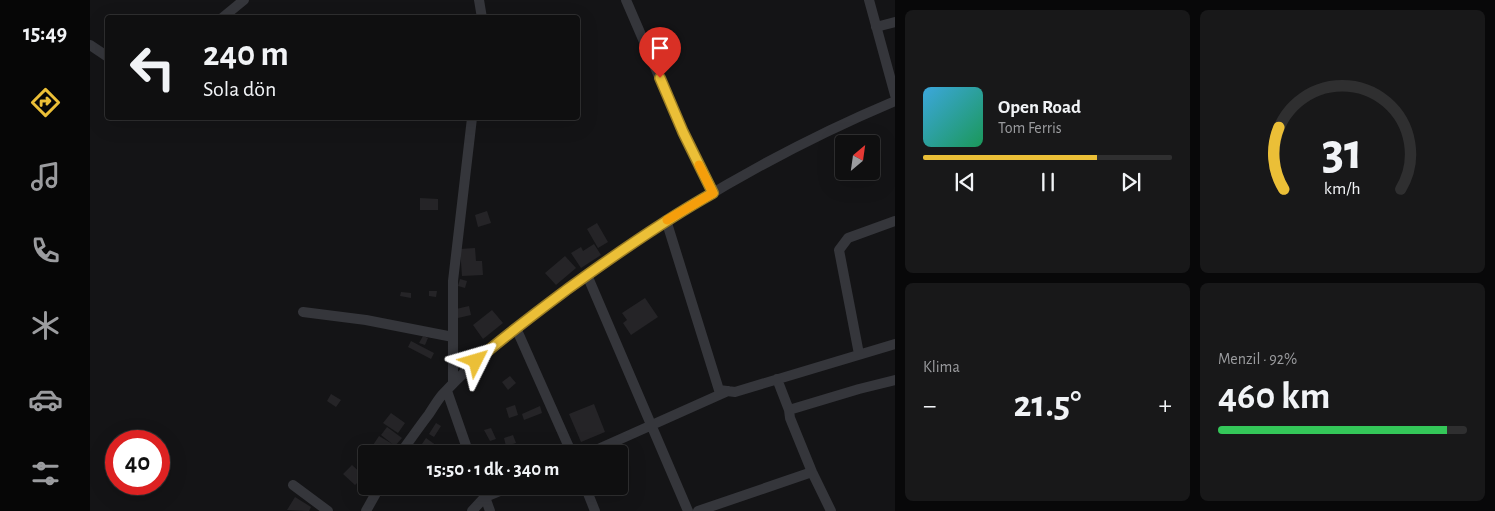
<!DOCTYPE html>
<html lang="tr">
<head>
<meta charset="utf-8">
<style>
  body { margin:0; font-family:"Alegreya Sans",sans-serif; background:#181819; color:#f1f3f6; height:100vh; display:flex; flex-direction:column; font-size:19px; white-space:nowrap }
  * { box-sizing:border-box; margin:0 }
  p { font-size:16px; color:#9b9c9f }
  .icon { flex:none; width:28px; height:28px; fill:none; stroke:currentColor; stroke-width:2; stroke-linecap:round; stroke-linejoin:round }
  .map { position:relative; flex:1; overflow:hidden }
  .details { display:flex; flex-direction:column; gap:10px; padding:10px; background:#080809; width:600px }
  .details>* { flex:none }
  .banner { position:absolute; left:15px; top:15px; width:475px; height:105px; border-radius:5px; box-shadow:0 5px 20px #0002,0 0 0 1px #2f2f30; background:#0f0f10; color:#f1f3f6; overflow:hidden }
  .needle { width:32px; rotate:29deg }
  .buttons { position:absolute; left:745px; top:135px; display:grid; gap:10px }
  .buttons a { display:grid; place-items:center; width:45px; height:45px; border-radius:5px; background:#0f0f10; box-shadow:0 5px 20px #0002,0 0 0 1px #2f2f30; font-size:25px }
  .speed { position:absolute; left:15px; top:430px; display:flex; gap:10px; font-size:25px; font-weight:700; text-align:center }
  .speed>* { display:grid; place-content:center; width:65px; height:65px; border-radius:50%; background:#0f0f10; box-shadow:0 5px 20px #0002,0 0 0 1px #2f2f30; line-height:1 }
  .speed .limit { border:8px solid #d22; background:#fff; color:#111 }
  .pin { position:absolute; display:grid; place-items:center; width:42px; height:42px; color:#fff; margin:-51px -21px; border-radius:50% 50% 50% 0; rotate:-45deg; box-shadow:0 0 5px #0007 }
  .pin .icon { rotate:45deg }
  .me { position:absolute; width:55px; margin:-28px; rotate:50deg; stroke-linejoin:round; filter:drop-shadow(0 0 4px #0008) }
  .turn { display:flex; align-items:center; gap:18px; height:105px; padding:0 15px; font-size:22px }
  .turn .icon { width:65px; height:65px; stroke-width:2.5 }
  .turn b { display:block; font-size:35px; line-height:42px }
  .big { font-size:38px; font-weight:600; line-height:1.1 }
  .details .tile { flex:1; display:flex; flex-direction:column; justify-content:center; gap:8px; min-width:0; padding:0 18px; border-radius:8px; background:#181819 }
  .details .dial { align-items:center; gap:0 }
  .dial svg { height:130px; overflow:visible; fill:none; stroke:#2f2f30; stroke-width:7; stroke-linecap:round; text-anchor:middle }
  .dial text { fill:#f1f3f6; stroke:none }
  .song { display:flex; align-items:center; gap:15px }
  .cover { width:60px; height:60px; border-radius:8px; background:linear-gradient(135deg,hsl(200 70% 55%),hsl(150 70% 35%)) }
  .played { height:5px; border-radius:2px; background:linear-gradient(90deg,#ebbf37 70%,#2f2f30 70%) }
  .keys { display:flex; justify-content:space-around; direction:ltr }
  .heat { display:flex; justify-content:space-between; align-items:center; font-size:28px; direction:ltr }
  .charge { height:8px; border-radius:4px; background:linear-gradient(90deg,#34c759 92%,#2f2f30 0) }
  .details .tiles { flex:1; display:grid; gap:10px; grid-template-columns:repeat(2,1fr) }
  .trip { position:absolute; left:268px; top:445px; width:270px; height:50px; border-radius:5px; background:#0f0f10; box-shadow:0 5px 20px #0002,0 0 0 1px #2f2f30; font-weight:600; line-height:50px; text-align:center }
  main { display:flex; flex:1; min-height:0 }
  .tab-bar { display:flex; flex-direction:column; width:90px; justify-content:space-around; align-items:center; background:#060606; color:#9b9c9f }
  .tab-bar .icon { width:35px; height:35px }
  .tab-bar .selected { color:#ebbf37 }
  .tab-bar b { font-size:22px; color:#f1f3f6 }
  .map>svg:first-child { display:block }
</style>
</head>
<body>
<main>
<nav class="tab-bar">
<b>15:49</b>
<svg class="icon selected" aria-label="directions" viewBox="0 0 24 24"><path d="M12 3l9 9-9 9-9-9zM9 14v-3h6M13 9l2 2-2 2"/></svg>
<svg class="icon" aria-label="music" viewBox="0 0 24 24"><path d="M9 18V5l10-2v13"/><circle cx="6" cy="18" r="3"/><circle cx="16" cy="16" r="3"/></svg>
<svg class="icon" aria-label="phone" viewBox="0 0 24 24"><path d="M5 4h4l2 5-3 2q2 4 5 5l2-3 5 2v4C11 20 4 13 5 4z"/></svg>
<svg class="icon" aria-label="climate" viewBox="0 0 24 24"><path d="M12 3v18M4 7l16 10M4 17L20 7"/></svg>
<svg class="icon" aria-label="car" viewBox="0 0 24 24"><path d="M5 17H2v-5l4-1 3-4h7l3 4 3 1v5h-3M9 17h6M6 11h13"/><circle cx="7" cy="17" r="2"/><circle cx="17" cy="17" r="2"/></svg>
<svg class="icon" aria-label="filters" viewBox="0 0 24 24"><path d="M4 7h16M4 17h16"/><circle cx="9" cy="7" r="2"/><circle cx="15" cy="17" r="2"/></svg>
</nav>
<div class="map">
<svg width="805" height="511" viewBox="0 0 805 511">
  <rect width="100%" height="100%" fill="#141416"/>
  <path fill="#252427" d="M 330,198 L 348,199 L 348,210 L 330,210 Z
    M 397,211 L 401,223 L 388,227 L 385,215 Z
    M 507,223 L 518,242 L 508,248 L 497,229 Z
    M 504,244 L 511,255 L 491,268 L 481,253 L 491,247 L 493,251 Z
    M 385,248 L 386,261 L 392,261 L 393,275 L 372,276 L 370,249 Z
    M 475,256 L 486,268 L 466,285 L 455,273 Z
    M 370,279 L 377,281 L 375,288 L 368,286 Z
    M 339,291 L 347,291 L 346,297 L 339,296 Z
    M 311,292 L 321,293 L 321,298 L 310,296 Z
    M 555,298 L 568,317 L 541,335 L 533,323 L 537,320 L 532,313 Z
    M 379,306 L 381,315 L 368,318 L 366,309 Z
    M 402,310 L 413,323 L 393,339 L 383,325 Z
    M 333,336 L 338,338 L 335,345 L 329,343 Z
    M 321,341 L 344,353 L 341,359 L 318,347 Z
    M 420,376 L 426,383 L 418,390 L 412,382 Z
    M 241,394 L 251,400 L 246,407 L 237,401 Z
    M 504,404 L 515,432 L 491,442 L 479,414 Z
    M 425,405 L 428,415 L 419,418 L 416,408 Z
    M 450,406 L 452,413 L 434,420 L 432,414 Z
    M 301,413 L 315,423 L 308,433 L 293,423 Z
    M 346,423 L 351,426 L 344,437 L 339,434 Z
    M 297,427 L 312,438 L 305,446 L 291,435 Z
    M 401,428 L 406,439 L 400,441 L 394,430 Z
    M 423,435 L 426,443 L 416,446 L 414,438 Z
    M 289,436 L 304,445 L 299,454 L 291,454 L 281,448 Z
    M 336,438 L 347,446 L 343,452 L 332,444 Z
    M 262,465 L 274,476 L 265,485 L 253,474 Z
    M 205,497 L 221,507 L 219,511 L 197,510 Z"/>
  <g fill="none" stroke-linecap="round" stroke-linejoin="round">
    <path stroke="#35363b" stroke-width="10" d="M 389,0 L 392,18
      M 536,0 L 593,132 L 623,193
      M 779,0 L 805,95
      M 132,18 L 154,0
      M 786,27 L 805,22
      M 0,45 L 18,57
      M 576,220 L 629,390 L 645,392 L 805,344
      M 497,275 L 598,511
      M 213,312 L 276,320 L 363,337
      M 426,328 L 482,454
      M 769,354 L 749,250 L 758,238 L 805,221
      M 687,379 L 699,410 L 700,418 L 722,472 L 741,511
      M 363,383 L 363,281 L 382,118
      M 357,391 L 379,454
      M 699,410 L 769,389 L 805,380
      M 310,454 C 320,440 329,427 339,414 C 343,408 347,401 352,395 C 389,355 432,323 476,291 C 578,215 688,150 805,101
      M 497,454 L 638,391
      M 203,485 L 238,511
      M 391,486 L 400,511
      M 495,486 L 505,511
      M 276,511 L 290,486
      M 382,511 L 395,497 L 422,486
      M 608,511 L 722,472"/>
  </g>
  <g fill="none" stroke-linecap="round" stroke-linejoin="round">
    <defs>
      <path id="route" d="M 386,361 C 416,335 447,312 479,288 C 526,254 573,221 623,193 L 593,132 L 570,78"/>
    </defs>
    <use href="#route" stroke="#997c24" stroke-width="12"/>
    <use href="#route" stroke="#ebbf37" stroke-width="9"/>
    <path stroke="#f59e0b" stroke-width="9" d="M 577,220 L 623,193 L 609,165"/>
  </g>
</svg>
<div class="buttons">
<a><svg class="needle" viewBox="-14 -14 28 28"><path d="M0-13l5 13h-10z" fill="#e53935"/><path d="M0 13l5-13h-10z" fill="#9b9c9f"/></svg></a>
</div>
<div class="speed"><div class="limit">40</div></div>
<div class="pin" style="left:570px;top:78px;background:#d93025"><svg class="icon" aria-label="arrive" viewBox="0 0 24 24"><path d="M6 21V4h12l-3 4 3 4H6"/></svg></div>
<svg class="me" style="left:386px;top:361px" viewBox="-20 -20 40 40"><path d="M0-17L14 15 0 8-14 15z" fill="#ebbf37" stroke="#fff" stroke-width="4"/></svg>
<div class="trip">15:50 · 1 dk · 340 m</div>
<div class="banner">
<div class="turn"><svg class="icon" aria-label="left" viewBox="0 0 24 24"><path d="M17 20v-9H6M10 6l-5 5 5 5"/></svg><div><b>240 m</b>Sola dön</div></div>
</div>
</div>
<section class="details">
<div class="tiles">
<div class="tile">
<div class="song"><i class="cover"></i><div><b>Open Road</b><p>Tom Ferris</p></div></div>
<div class="played"></div>
<div class="keys"><svg class="icon" aria-label="previous" viewBox="0 0 24 24"><path d="M18 5L8 12l10 7zM5 5v14"/></svg><svg class="icon" aria-label="pause" viewBox="0 0 24 24"><path d="M8 5v14M16 5v14"/></svg><svg class="icon" aria-label="next" viewBox="0 0 24 24"><path d="M6 5l10 7-10 7zM19 5v14"/></svg></div>
</div>
<div class="tile dial"><svg viewBox="0 0 100 80">
<path d="M14 69A42 42 0 1 1 86 69"/>
<path d="M14 69A42 42 0 0 1 11 31" stroke="#ebbf37"/>
<text x="50" y="56" font-size="32" font-weight="700">31</text>
<text x="50" y="72" font-size="11">km/h</text>
</svg></div>
<div class="tile"><p>Klima</p>
<div class="heat"><a>−</a><b class="big">21.5°</b><a>+</a></div>
</div>
<div class="tile"><p>Menzil · 92%</p><b class="big">460 km</b><div class="charge"></div></div>
</div>
</section>
</main>
</body>
</html>
